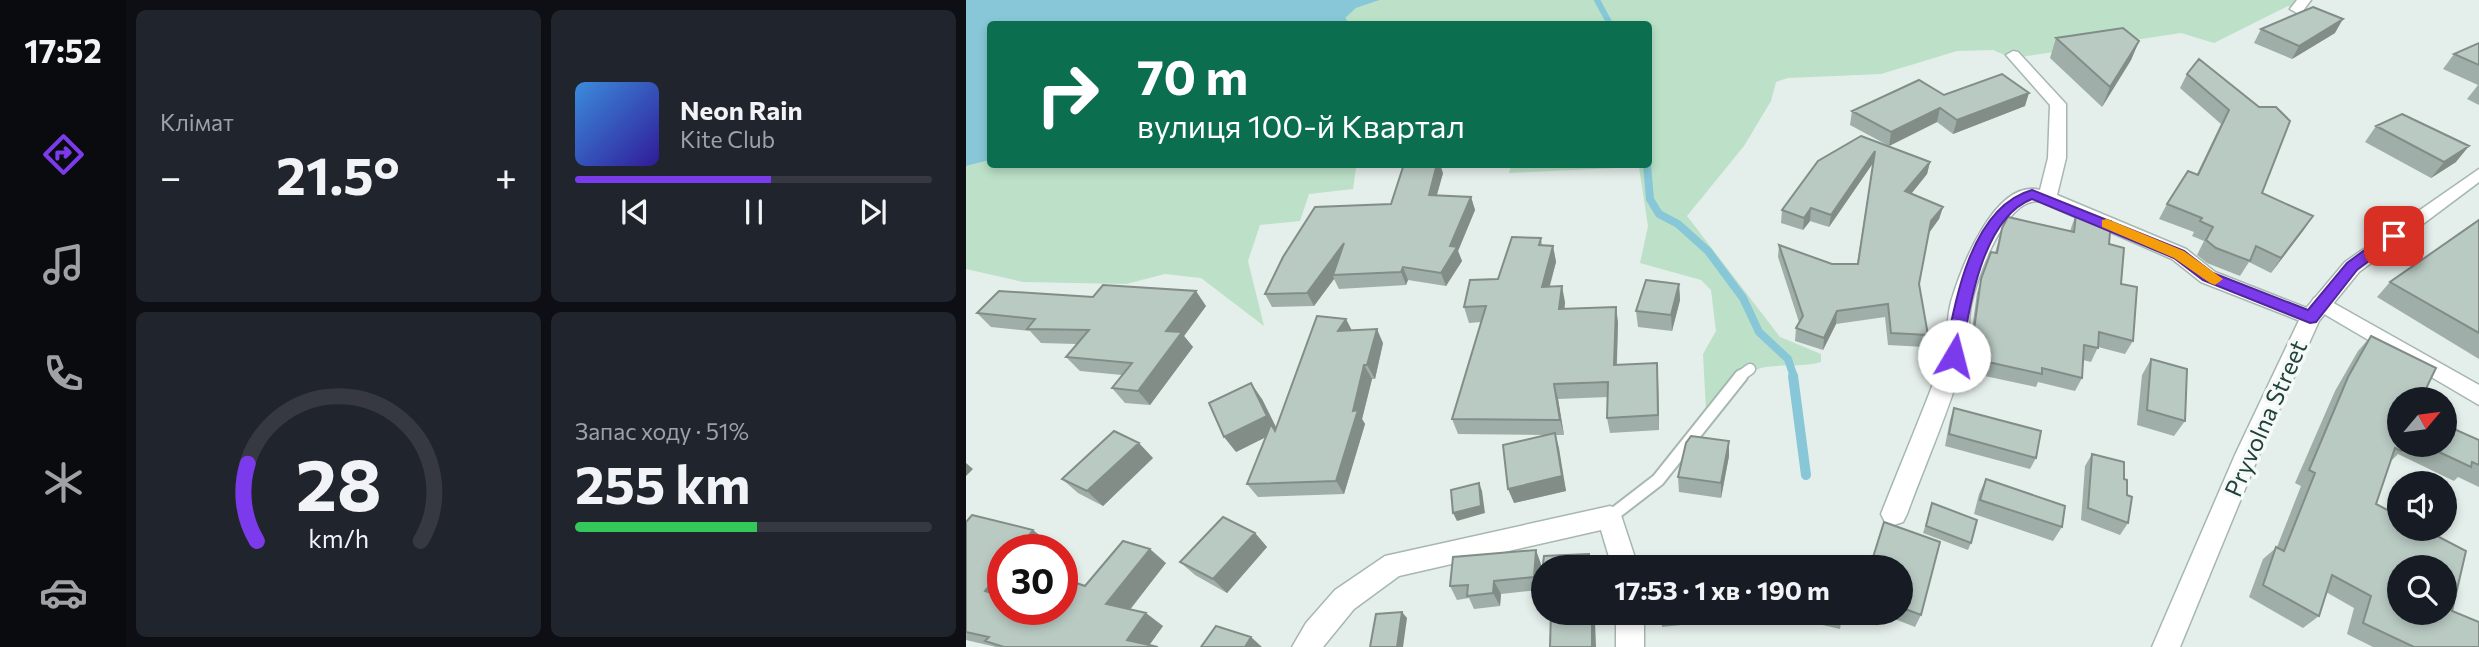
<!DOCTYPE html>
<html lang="uk">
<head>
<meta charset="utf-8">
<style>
  body { margin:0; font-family:Commissioner,sans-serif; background:#20242c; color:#f1f3f6; height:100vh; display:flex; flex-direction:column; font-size:26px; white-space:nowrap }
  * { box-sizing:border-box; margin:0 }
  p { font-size:23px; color:#9ea1a6 }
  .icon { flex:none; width:38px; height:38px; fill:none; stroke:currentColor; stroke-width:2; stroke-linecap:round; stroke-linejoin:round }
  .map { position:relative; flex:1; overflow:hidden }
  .sheet { display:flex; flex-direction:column; gap:10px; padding:10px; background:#0d0f14; width:840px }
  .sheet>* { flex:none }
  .banner { position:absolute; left:21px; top:21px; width:665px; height:147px; border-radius:7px; box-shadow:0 4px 10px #0003; background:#0b6e4f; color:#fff; overflow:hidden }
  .needle { width:46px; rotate:61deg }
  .buttons { position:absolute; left:1421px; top:387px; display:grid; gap:14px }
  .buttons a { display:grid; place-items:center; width:70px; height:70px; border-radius:50%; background:#171b24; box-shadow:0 4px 10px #0003; font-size:35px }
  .speed { position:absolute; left:21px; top:534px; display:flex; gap:14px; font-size:35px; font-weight:700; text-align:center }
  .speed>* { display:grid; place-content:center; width:91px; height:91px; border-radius:50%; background:#171b24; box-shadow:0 4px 10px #0003; line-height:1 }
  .speed .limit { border:10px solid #d22; background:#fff; color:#111 }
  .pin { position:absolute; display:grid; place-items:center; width:60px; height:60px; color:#fff; margin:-30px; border-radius:14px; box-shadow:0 4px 10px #0006 }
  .me { position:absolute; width:77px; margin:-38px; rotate:8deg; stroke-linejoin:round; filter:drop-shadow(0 0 5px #0008) }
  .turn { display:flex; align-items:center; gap:24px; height:147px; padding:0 35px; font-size:32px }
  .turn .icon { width:91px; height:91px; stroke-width:2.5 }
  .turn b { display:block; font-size:49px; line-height:60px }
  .big { font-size:52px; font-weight:700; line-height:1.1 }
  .sheet .widget { flex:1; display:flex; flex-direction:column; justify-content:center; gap:10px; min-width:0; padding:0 24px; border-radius:10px; background:#20242c }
  .sheet .dial { align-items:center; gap:0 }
  .dial svg { height:182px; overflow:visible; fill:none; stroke:#363941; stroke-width:7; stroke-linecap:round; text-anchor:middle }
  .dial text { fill:#f1f3f6; stroke:none }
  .song { display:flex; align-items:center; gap:21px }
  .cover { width:84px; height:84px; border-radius:10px; background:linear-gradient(135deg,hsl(210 70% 55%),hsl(250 70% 35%)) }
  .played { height:7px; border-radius:4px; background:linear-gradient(90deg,#7c3aed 55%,#363941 55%) }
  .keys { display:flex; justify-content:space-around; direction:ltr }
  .heat { display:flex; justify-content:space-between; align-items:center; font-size:38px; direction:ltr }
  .charge { height:10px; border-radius:5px; background:linear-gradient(90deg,#34c759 51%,#363941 0) }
  .sheet .tiles { flex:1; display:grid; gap:10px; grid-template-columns:repeat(2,1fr) }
  .trip { position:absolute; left:565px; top:555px; width:382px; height:70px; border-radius:35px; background:#171b24; box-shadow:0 4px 10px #0003; font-weight:700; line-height:70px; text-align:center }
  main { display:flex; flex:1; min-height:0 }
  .tab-bar { display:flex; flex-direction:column; width:126px; justify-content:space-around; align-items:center; background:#090b0e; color:#9ea1a6 }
  .tab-bar .icon { width:49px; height:49px }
  .tab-bar .selected { color:#7c3aed }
  .tab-bar b { font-size:32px; color:#f1f3f6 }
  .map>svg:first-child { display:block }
</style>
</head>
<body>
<main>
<nav class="tab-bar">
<b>17:52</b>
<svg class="icon selected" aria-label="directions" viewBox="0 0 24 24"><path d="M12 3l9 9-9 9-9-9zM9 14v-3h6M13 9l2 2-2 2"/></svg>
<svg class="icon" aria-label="music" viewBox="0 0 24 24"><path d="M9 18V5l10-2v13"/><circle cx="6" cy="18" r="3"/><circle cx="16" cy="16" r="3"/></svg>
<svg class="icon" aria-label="phone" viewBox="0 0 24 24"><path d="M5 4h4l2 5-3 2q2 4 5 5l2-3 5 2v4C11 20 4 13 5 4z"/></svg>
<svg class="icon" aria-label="climate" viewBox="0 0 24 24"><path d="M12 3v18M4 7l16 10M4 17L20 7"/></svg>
<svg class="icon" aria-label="car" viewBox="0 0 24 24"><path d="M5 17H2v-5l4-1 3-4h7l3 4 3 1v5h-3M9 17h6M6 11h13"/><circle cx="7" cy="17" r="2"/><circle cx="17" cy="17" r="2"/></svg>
</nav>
<section class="sheet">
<div class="tiles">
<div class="widget"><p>Клімат</p>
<div class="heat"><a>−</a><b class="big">21.5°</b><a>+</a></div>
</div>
<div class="widget">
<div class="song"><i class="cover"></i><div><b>Neon Rain</b><p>Kite Club</p></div></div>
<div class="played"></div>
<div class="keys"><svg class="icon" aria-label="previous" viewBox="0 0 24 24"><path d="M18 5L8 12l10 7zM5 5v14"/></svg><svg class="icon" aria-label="pause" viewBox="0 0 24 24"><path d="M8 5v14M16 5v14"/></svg><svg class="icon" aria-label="next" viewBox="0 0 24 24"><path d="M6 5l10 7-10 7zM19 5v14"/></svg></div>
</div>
<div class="widget dial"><svg viewBox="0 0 100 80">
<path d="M14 69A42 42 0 1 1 86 69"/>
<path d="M14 69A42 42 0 0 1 10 35" stroke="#7c3aed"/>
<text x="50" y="56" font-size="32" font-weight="700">28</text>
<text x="50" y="72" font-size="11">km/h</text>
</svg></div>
<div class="widget"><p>Запас ходу · 51%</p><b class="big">255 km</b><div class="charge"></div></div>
</div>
</section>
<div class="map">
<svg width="1513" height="647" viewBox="0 0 1513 647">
  <rect width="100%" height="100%" fill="#e4eeea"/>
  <path fill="#bce1c8" d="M 414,0 L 1344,0 L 1335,12 L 1322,6 L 1248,43 L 1215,33 L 1054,57 L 1041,56 L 1027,50 L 991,51 L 915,74 L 822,78 L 810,82 L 805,101 L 778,146 L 721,216 L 814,337 L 855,354 L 855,362 C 833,369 804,361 785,372 C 771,381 760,401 750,414 L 740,410 L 737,354 L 750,331 L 745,290 L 735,280 L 674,263 L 682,226 L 673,167 L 543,173 L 545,165 L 682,164 L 682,24 L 384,24 L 378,18 L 390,8 Z
    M 24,160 L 24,164 L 397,165 L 390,168 L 387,189 L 343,194 L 334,221 L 294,225 L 282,261 L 298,326 L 235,278 L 199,274 L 160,284 L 57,282 L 0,269 L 0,166 Z"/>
  <path fill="#88c7d7" d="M 0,0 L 414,0 L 390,8 L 379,18 L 384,24 L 24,24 L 24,160 L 0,166 Z"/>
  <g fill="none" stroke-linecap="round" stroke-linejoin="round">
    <path stroke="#88c7d7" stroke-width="6" d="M 631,0 L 644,24"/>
    <path stroke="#88c7d7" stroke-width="8" d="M 681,164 L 684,199 L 693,214 L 712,224 L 742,251 L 777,298 L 793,332 L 822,359 L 828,377"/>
    <path stroke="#88c7d7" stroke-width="10" d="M 827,376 L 840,475"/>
    <defs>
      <path id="service-far1" d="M 773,377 L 784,369"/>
      <path id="service" d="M 644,517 L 692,480 L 775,376"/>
      <path id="minor" d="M 1331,0 L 1345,0 L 1336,12 L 1331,13 L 1324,9 Z
        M 1047,51 L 1052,52 L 1100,104 L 1100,158 L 1091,195 L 1220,249 L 1249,272 L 1351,312 L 1354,317 L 1351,322 L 1337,322 L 1235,282 L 1206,259 L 1075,202 C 1041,193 1010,279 1005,305 C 1002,322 1003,341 998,358 C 983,411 960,462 941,514 L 937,522 L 928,525 L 919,522 L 915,514 C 935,463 957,412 976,360 C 982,342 980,321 985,302 C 995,268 1029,178 1074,190 L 1082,158 L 1084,105 L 1040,55 Z
        M 1355,296 L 1513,385 L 1513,405 L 1348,308 L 1345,303 L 1348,298 Z
        M 644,506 L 653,509 L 672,567 L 646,567 L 635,530 L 433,576 L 388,609 L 357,647 L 326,647 L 340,623 L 369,590 L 419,556 Z
        M 650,612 L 678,612 L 678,647 L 650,647 Z"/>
      <path id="tertiary" d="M 1513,169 L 1513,182 L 1393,272 L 1353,321 L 1293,455 L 1214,647 L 1186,647 L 1269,455 L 1337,312 L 1379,262 Z"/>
    </defs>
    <use href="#service-far1" stroke="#a6b7b2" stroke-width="13"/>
    <use href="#service" stroke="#a6b7b2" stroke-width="16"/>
    <use href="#minor" stroke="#a6b7b2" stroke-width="3"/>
    <use href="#tertiary" stroke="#a6b7b2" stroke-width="3"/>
    <use href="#service-far1" stroke="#fff" stroke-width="10"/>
    <use href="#service" stroke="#fff" stroke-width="12"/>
    <use href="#minor" fill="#fff" fill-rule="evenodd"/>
    <use href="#tertiary" fill="#fff" fill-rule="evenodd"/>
  </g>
  <path fill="#9faea8" d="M 1295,29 L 1369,33 L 1326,59 L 1288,43 Z
    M 1090,38 L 1173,41 L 1165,60 L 1136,107 L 1084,58 Z
    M 1513,43 L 1513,105 L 1501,99 L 1512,85 L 1477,69 L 1488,54 Z
    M 1221,74 L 1293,107 L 1296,193 L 1347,216 L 1305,273 L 1283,262 L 1274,276 L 1241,263 L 1231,255 L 1238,241 L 1226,236 L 1228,232 L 1193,219 L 1201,204 L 1231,174 L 1255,124 L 1214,88 Z
    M 978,95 L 1059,106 L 987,134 L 971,122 L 923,146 L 884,125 L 886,111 Z
    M 1410,126 L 1490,162 L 1465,178 L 1399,142 Z
    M 852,161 L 964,162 L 961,174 L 945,194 L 977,207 L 973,219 L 963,233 L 953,284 L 962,335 L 959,347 L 922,345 L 919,317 L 870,324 L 857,350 L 829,341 L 830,328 L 833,322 L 812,257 L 813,245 L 866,264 L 891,264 L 907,163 L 863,227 L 844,221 L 837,230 L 815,223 L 816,210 Z
    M 477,173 L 471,195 L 505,197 L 509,210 L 492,251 L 496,261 L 480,286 L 442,280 L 440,285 L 373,289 L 368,279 L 348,306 L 306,307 L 299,294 L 425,204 Z
    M 1110,214 L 1143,244 L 1155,284 L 1167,341 L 1159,354 L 1132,347 L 1125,362 L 1117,360 L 1116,378 L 1109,391 L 1072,382 L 1070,387 L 1000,372 L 1011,293 L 1025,252 L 1029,253 L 1036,228 L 1104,231 Z
    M 1513,219 L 1513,359 L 1411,297 L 1424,282 Z
    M 575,238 L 576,245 L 587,246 L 590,262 L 584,286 L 599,302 L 598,309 L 652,322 L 651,365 L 692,379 L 693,430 L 644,433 L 641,418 L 642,397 L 592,399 L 598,435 L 589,435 L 600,491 L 548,503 L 580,435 L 492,434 L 486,419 L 515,322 L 503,323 L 498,307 L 532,279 Z
    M 713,284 L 714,300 L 706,331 L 672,327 L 670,311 Z
    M 240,306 L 218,336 L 227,347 L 184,405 L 159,403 L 146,388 L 156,375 L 114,371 L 100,357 L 111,344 L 75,343 L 64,331 L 25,327 L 11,313 Z
    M 380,319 L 386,331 L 417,343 L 409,379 L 406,379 L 396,419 L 399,424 L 378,494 L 292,497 L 281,484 L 300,437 L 270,452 L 296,399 L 310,428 Z
    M 1405,336 L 1433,444 L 1479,444 L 1513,440 L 1513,487 L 1492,477 L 1488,481 L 1432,454 L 1425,461 L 1410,504 L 1486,611 L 1513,647 L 1407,647 L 1381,634 L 1388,608 L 1360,592 L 1353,616 L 1337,628 L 1283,597 L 1297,559 L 1311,547 L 1335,486 L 1329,483 L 1369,391 L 1392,351 Z
    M 1185,359 L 1219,421 L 1208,436 L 1171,425 L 1176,375 Z
    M 988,408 L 1070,458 L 1064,469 L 979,446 L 984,420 Z
    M 1126,454 L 1158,479 L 1162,523 L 1154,535 L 1115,520 L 1119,466 Z
    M 763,456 L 755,498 L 713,492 L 712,477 Z
    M 187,458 L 137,506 L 112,493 L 96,479 Z
    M 1020,479 L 1096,527 L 1087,541 L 1008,514 L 1013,494 Z
    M 964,511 L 1005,543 L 1002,550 L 957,533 Z
    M 0,522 L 85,544 L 82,550 L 37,550 L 37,609 L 96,609 L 119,586 L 200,563 L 164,610 L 197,626 L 183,645 L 192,647 L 30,647 L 0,640 Z
    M 289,533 L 301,547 L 261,593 L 229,575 L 214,562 Z
    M 575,564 L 573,590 L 535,594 L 534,606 L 508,609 L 503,598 L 491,600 L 484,586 Z
    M 934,567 L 955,615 L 949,627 L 911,612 L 934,612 Z
    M 578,589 L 578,599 L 574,590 Z
    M 695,612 L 724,612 L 725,624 L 696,627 Z
    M 826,612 L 877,612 L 874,629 L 826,618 Z"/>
  <path fill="#828d88" d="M 1377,19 L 1369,33 L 1326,59 L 1333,46 Z
    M 1173,41 L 1165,60 L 1136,107 L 1144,87 Z
    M 1063,93 L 1059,106 L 987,134 L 991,120 Z
    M 974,108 L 971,122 L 923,146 L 925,132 Z
    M 1503,146 L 1490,162 L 1465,178 L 1478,162 Z
    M 909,151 L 907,163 L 863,227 L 865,215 Z
    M 964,162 L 961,174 L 937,204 L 939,191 Z
    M 471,164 L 474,164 L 477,173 L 467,208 L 463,195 Z
    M 505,197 L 509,210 L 492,251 L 496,261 L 480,286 L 475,273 L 484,246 Z
    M 977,207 L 973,219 L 962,234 L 965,221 Z
    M 845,208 L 844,221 L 837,230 L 838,218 Z
    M 1347,216 L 1337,231 L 1305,273 L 1315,258 Z
    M 378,243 L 367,275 L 368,279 L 348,306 L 341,293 Z
    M 587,246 L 590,262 L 579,302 L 576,287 Z
    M 437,267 L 442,280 L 440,285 L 435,272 Z
    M 713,284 L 714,300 L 706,331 L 705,315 Z
    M 596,286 L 599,302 L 597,325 L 593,309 Z
    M 230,291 L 240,306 L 218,336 L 227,347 L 184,405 L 172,391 L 200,331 Z
    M 650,307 L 652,322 L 650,381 L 648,365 Z
    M 871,311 L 870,324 L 857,350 L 858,338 Z
    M 380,319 L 387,333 L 372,331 Z
    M 411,329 L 417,343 L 409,379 L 401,365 Z
    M 691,363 L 692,379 L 693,430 L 692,415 Z
    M 398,365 L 406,379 L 396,419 L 399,424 L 378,494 L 370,481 Z
    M 285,383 L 296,399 L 312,431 L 270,452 L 258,437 Z
    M 588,384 L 592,399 L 598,435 L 594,420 Z
    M 589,433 L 593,448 L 600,491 L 548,503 L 542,489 Z
    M 763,441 L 763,456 L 755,498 L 755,483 Z
    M 173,443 L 187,458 L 137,506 L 121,491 Z
    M 0,463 L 7,469 L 0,476 Z
    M 513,483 L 516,491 L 519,513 L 491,521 L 487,513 Z
    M 67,530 L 85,544 L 82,550 L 52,550 Z
    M 289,533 L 301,547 L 261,593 L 247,579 Z
    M 184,549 L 200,563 L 157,618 L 140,604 Z
    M 570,550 L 575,564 L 573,590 L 568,577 Z
    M 623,554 L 627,567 L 622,567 Z
    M 37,568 L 37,602 L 19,591 Z
    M 528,581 L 535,594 L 534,606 L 527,593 Z
    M 436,612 L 441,618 L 437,647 L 431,647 Z
    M 626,612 L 627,612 L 629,621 L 630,647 L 626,647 Z
    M 180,613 L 197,626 L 182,647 L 161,640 Z
    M 285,637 L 296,647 L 279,647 Z"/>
  <path fill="#b9cac3" stroke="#828d88" stroke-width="2" fill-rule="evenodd" d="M 1347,7 L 1377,19 L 1333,46 L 1295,29 Z
    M 1157,28 L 1173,41 L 1144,87 L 1090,38 Z
    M 1513,43 L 1513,65 L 1488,54 Z
    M 1233,59 L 1293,107 L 1310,107 L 1324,121 L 1296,193 L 1347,216 L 1315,258 L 1290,246 L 1284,261 L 1250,248 L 1240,240 L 1247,227 L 1234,221 L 1236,218 L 1201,204 L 1222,171 L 1232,175 L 1263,110 L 1221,74 Z
    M 1036,74 L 1063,93 L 991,120 L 974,108 L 925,132 L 886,111 L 953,80 L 978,95 Z
    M 1436,114 L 1503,146 L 1478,162 L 1410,126 Z
    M 895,136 L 964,162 L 939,191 L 977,207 L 965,221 L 953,284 L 962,335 L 925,333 L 922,304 L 871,311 L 858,338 L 830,328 L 837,316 L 813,245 L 866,264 L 892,264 L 909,151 L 865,215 L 845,208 L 838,218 L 816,210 L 852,161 Z
    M 438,164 L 471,164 L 463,195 L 505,197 L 484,246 L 491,247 L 475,273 L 437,267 L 435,272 L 367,275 L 378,243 L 341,293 L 299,294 L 317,257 L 349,207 L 425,204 Z
    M 1110,214 L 1126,220 L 1128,218 L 1145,221 L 1143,244 L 1158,248 L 1155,284 L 1171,287 L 1167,341 L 1133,332 L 1132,348 L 1118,345 L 1116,378 L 1076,368 L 1076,374 L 1004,358 L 1015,279 L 1025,252 L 1031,253 L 1036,228 L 1042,217 L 1108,232 Z
    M 1513,220 L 1513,333 L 1424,282 Z
    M 546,237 L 575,238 L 573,245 L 587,246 L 576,287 L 596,286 L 593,309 L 650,307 L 648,365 L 691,363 L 692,415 L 641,418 L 642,382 L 588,384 L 594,420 L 486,419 L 520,306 L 498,307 L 504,280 L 532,279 Z
    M 680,280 L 713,284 L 705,315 L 670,311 Z
    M 137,285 L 230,291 L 200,331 L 216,332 L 172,391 L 146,388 L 166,363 L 100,357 L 123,330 L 61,329 L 69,319 L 11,313 L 33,291 L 127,297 Z
    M 351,316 L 380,319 L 372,331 L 411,329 L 401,365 L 398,365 L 387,411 L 392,410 L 370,481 L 281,484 L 305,424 L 309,431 Z
    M 1405,336 L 1470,368 L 1455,399 L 1433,399 L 1433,444 L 1438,444 L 1435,451 L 1429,448 L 1410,504 L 1433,516 L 1433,528 L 1456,528 L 1500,551 L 1486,611 L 1513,622 L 1513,647 L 1448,647 L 1397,623 L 1405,596 L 1366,575 L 1353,616 L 1297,585 L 1310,547 L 1318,551 L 1349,473 L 1343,470 L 1382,377 ZM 1433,567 L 1479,567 L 1479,612 L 1433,612 Z
    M 1185,359 L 1221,369 L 1219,421 L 1181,410 Z
    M 285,383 L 301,416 L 258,437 L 243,403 Z
    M 988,408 L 1075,431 L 1070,458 L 983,434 Z
    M 1479,425 L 1513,440 L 1513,465 L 1506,462 L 1505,467 L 1456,444 L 1479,444 Z
    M 148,431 L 173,443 L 121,491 L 96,479 Z
    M 589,433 L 596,476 L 542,489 L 537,445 Z
    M 725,436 L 763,441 L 755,483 L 712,477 L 720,443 Z
    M 1126,454 L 1158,462 L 1158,479 L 1161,480 L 1161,495 L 1166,497 L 1162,523 L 1122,508 Z
    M 1020,479 L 1099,506 L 1096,527 L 1014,500 Z
    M 513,483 L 515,506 L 487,513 L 485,490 Z
    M 966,503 L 1011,520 L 1005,543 L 960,526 Z
    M 6,515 L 67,530 L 52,550 L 37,550 L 37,568 L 19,591 L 37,597 L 37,609 L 96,609 L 96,587 L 102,580 L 119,586 L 157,541 L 184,549 L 140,604 L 180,613 L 161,640 L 192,647 L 38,647 L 19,641 L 23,637 L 0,632 L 0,522 Z
    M 257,517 L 289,533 L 247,579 L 214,562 Z
    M 918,522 L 974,542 L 955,615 L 934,607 L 934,567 L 904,567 Z
    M 570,550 L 568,577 L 528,581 L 527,593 L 501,596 L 502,585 L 484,586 L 487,557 Z
    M 623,554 L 622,567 L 578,567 L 578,589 L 574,590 L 578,556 Z
    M 436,612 L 431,647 L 404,647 L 410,614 Z
    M 585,612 L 626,612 L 626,647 L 584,647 Z
    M 695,612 L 724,612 L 724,617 L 695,620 Z
    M 832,612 L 877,612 L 876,622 Z
    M 250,626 L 285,637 L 279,647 L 235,647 Z"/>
  <path fill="#7c3aed" stroke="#51269a" stroke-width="2" d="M 1066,190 L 1218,251 L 1247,273 L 1342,310 L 1381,263 L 1423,232 L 1428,231 L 1436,236 L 1391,270 L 1350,322 L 1344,323 L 1237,280 L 1208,258 L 1066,199 C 1016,218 1002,310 996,356 L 994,361 L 982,361 L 979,356 C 988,302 1005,207 1066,190 Z"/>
  <path fill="#f59e0b" d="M 1141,219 L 1218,251 L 1257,279 L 1249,285 L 1244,283 L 1208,258 L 1136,227 L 1136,220 Z"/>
  <g text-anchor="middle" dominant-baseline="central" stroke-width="7" stroke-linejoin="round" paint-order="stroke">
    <g font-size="24" fill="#22423b" stroke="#f5faf8">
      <text transform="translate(1299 418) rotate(-66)">Pryvolna Street</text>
    </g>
  </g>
</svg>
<div class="buttons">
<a><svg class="needle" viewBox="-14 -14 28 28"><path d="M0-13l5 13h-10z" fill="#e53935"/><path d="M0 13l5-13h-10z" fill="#9ea1a6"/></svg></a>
<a><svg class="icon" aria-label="sound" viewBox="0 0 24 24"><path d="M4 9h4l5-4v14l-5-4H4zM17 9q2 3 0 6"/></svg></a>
<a><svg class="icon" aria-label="search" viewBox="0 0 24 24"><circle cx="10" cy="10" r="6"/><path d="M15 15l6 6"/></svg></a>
</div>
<div class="speed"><div class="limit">30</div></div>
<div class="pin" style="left:1428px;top:236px;background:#d93025"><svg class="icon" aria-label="arrive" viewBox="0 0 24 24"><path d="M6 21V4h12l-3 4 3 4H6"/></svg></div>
<svg class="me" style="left:988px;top:356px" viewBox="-20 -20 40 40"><circle r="19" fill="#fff"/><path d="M0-13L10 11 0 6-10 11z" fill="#7c3aed"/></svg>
<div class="trip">17:53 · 1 хв · 190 m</div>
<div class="banner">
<div class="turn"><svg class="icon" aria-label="right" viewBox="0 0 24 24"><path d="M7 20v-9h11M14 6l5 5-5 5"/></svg><div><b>70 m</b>вулиця 100-й Квартал</div></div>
</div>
</div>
</main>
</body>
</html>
